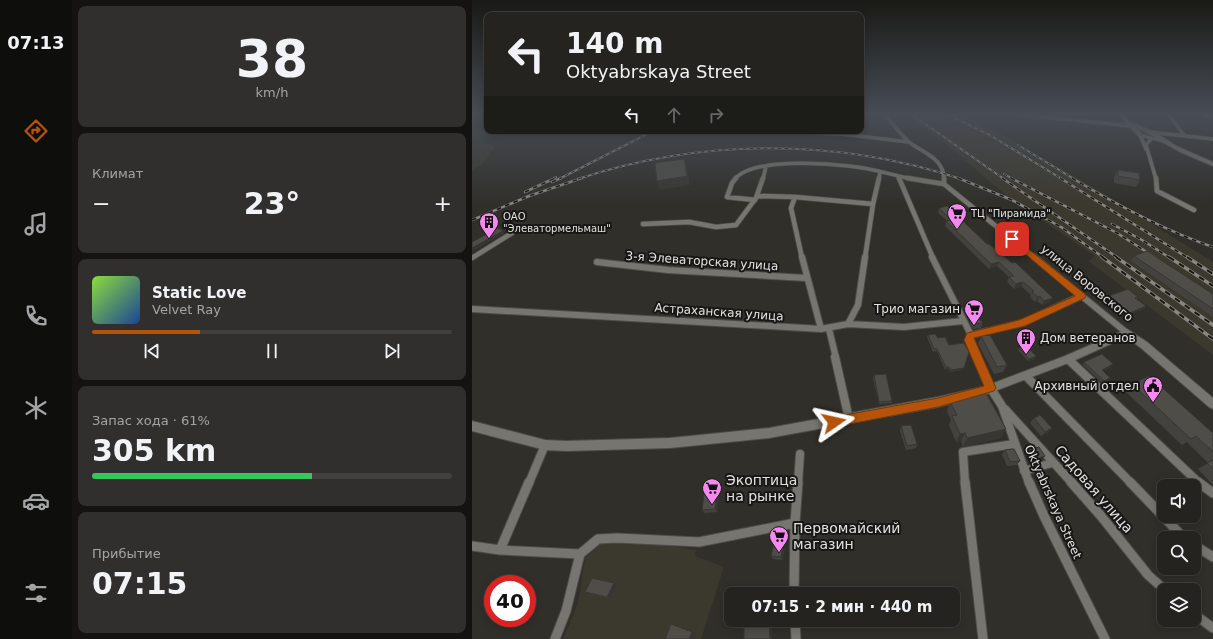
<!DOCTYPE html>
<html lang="ru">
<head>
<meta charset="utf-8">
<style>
  body { margin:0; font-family:"DejaVu Sans",sans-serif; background:#302f2d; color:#f1f3f6; height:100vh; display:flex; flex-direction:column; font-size:15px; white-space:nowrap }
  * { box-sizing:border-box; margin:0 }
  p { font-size:13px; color:#a3a4a5 }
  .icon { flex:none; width:22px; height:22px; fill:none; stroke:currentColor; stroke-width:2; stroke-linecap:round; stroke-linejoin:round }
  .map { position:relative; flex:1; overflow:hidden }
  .details { display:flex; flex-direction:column; gap:6px; padding:6px; background:#141312; width:400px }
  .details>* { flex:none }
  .top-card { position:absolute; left:12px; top:12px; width:380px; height:122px; border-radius:8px; box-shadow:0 2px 10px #0003,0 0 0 1px #41403e; background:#242320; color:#f1f3f6; overflow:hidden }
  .fabs { position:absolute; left:685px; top:479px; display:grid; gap:8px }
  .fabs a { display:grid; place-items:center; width:44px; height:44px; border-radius:8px; background:#242320; box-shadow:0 2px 10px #0003,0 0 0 1px #41403e; font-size:20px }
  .speed { position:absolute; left:12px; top:575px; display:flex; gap:8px; font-size:20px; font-weight:700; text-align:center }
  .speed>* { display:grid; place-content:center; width:52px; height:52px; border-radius:50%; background:#242320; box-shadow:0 2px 10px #0003,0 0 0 1px #41403e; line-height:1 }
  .speed .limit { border:6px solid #d22; background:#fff; color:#111 }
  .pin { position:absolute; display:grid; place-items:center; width:34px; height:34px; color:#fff; margin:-17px; border-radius:8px; box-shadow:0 2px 6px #0006 }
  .me { position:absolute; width:44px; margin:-22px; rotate:79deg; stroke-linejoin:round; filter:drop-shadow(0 0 3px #0008) }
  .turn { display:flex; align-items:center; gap:14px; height:84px; padding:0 16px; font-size:18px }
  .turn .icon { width:52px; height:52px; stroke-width:2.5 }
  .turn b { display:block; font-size:28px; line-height:34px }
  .lanes { display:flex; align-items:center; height:38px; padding:0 16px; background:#0003; justify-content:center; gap:20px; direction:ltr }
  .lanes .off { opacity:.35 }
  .big { font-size:30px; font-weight:600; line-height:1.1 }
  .details .widget { flex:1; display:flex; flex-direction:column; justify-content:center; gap:6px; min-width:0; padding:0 14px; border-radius:8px; background:#302f2d }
  .details .dial { align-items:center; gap:0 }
  .dial b { font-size:52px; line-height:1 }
  .song { display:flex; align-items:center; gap:12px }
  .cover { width:48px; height:48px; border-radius:6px; background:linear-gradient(135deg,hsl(90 70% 55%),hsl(220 70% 35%)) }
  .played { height:4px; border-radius:2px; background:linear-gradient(90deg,#b45309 30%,#41403e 30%) }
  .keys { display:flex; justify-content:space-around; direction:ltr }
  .heat { display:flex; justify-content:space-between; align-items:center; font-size:22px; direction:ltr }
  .charge { height:6px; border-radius:3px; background:linear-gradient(90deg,#34c759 61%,#41403e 0) }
  .trip { position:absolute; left:252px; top:587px; width:236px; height:40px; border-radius:8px; background:#242320; box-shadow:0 2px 10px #0003,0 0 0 1px #41403e; font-weight:600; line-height:40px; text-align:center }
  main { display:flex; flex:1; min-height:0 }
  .tab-bar { display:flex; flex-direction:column; width:72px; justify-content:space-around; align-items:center; background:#0e0e0d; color:#a3a4a5 }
  .tab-bar .icon { width:28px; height:28px }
  .tab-bar .active { color:#b45309 }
  .tab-bar b { font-size:18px; color:#f1f3f6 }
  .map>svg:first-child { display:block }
</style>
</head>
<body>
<main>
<nav class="tab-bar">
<b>07:13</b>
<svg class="icon active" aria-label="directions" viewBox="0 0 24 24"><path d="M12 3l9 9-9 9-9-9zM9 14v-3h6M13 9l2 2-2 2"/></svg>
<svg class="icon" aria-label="music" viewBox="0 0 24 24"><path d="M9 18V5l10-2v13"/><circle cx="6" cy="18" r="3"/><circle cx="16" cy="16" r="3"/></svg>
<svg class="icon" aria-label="phone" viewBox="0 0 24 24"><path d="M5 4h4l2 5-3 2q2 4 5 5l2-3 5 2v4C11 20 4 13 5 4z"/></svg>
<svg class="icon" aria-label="climate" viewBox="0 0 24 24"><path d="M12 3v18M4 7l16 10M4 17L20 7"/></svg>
<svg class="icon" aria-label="car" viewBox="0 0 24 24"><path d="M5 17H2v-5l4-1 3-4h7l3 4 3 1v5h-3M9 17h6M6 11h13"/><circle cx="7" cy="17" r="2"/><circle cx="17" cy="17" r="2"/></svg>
<svg class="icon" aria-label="filters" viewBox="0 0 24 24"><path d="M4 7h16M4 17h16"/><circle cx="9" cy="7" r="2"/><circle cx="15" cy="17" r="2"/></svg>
</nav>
<section class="details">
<div class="widget dial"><b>38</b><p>km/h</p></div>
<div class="widget"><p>Климат</p>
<div class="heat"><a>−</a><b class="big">23°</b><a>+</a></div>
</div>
<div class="widget">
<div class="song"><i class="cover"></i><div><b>Static Love</b><p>Velvet Ray</p></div></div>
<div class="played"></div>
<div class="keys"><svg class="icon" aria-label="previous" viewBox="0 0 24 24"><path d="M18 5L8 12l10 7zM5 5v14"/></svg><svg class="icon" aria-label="pause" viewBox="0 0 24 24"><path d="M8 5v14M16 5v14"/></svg><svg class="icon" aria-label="next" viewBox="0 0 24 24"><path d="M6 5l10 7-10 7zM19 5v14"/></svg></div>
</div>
<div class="widget"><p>Запас хода · 61%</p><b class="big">305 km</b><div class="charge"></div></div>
<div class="widget"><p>Прибытие</p><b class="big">07:15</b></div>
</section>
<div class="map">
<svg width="741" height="639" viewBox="0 0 741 639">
  <rect width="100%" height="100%" fill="#302f2a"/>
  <path fill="#3b382e" d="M 433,114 L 488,114 L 522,130 L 627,191 L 741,262 L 741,355 L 616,261 L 623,256 L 537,198 L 475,145 Z
    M 15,123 L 15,131 L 42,131 L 11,141 L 23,147 L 11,163 L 0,171 L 0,129 Z
    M 171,541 L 224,550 L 223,556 L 252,567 L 229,639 L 91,639 L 106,603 L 113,558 L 130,542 Z"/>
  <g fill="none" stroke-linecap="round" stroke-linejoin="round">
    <defs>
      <path id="street-far4" d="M 412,114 C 420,123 428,134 437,142 C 451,153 472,158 472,179
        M 544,114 L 660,126
        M 696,114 L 712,135
        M 734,116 L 741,116
        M 315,132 L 370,134 L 437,142
        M 678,132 L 741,139
        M 668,135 L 674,149
        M 679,139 L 674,145 L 684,179
        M 426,176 L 427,179
        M 263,179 C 280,158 352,163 377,166 C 399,168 420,175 441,179
        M 291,179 L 294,166
        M 407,179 L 408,172"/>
      <path id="street-far3" d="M 264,178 L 260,183 L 255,197 L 283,200
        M 427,178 L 461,258
        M 435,178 L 472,184
        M 472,178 L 472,184
        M 684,178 L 685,191 L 722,210
        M 472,184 L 563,258
        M 286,196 L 323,197 L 401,204
        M 323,197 L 319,208 L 330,258
        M 171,224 L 217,222 L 244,227 L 264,225 L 284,198 L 291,178
        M 0,258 L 40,233
        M 393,258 L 401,204 L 407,178"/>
      <path id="street-far2" d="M 330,257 L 349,329
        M 460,257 L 499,335 L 497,339 L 505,358
        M 562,257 L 655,333
        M 125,262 L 196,270 L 334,278
        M 0,309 L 349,329 L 376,324 L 432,327 L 491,321
        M 376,324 L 386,305 L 393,257
        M 357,329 L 364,358
        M 499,335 L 550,323 L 609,296"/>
      <path id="street-far1" d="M 363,357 L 377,419
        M 505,357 L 516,384 L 530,406 L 557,483
        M 596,359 L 727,483
        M 554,376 L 659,483
        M 533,409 L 600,483
        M 552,471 L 580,463
        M 57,483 L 73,445
        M 326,483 L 328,454
        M 493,483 L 491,452 L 542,444"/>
      <path id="street" d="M 493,482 L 511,639
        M 557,482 L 572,516 L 633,639
        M 599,482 L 629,516 L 676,575 L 693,590
        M 658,482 L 712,538
        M 726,482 L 741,493
        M 722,545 L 741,557
        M 0,546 L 28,550 L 108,554 L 126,539 L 145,538 L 227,542 L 323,523
        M 28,550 L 57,482
        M 322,594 L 323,523 L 326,482
        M 722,614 L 741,628
        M 323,620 L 324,639
        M 83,639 L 94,611 L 108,554"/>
      <path id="secondary" d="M 646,114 L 651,114 L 657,121 L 685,133 L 704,146 L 741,162 L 741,166 L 708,152 L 690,142 L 666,136 ZM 664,127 L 684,138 L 670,134 Z
        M 655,329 L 675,342 L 741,398 L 741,409 L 737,407 L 669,348 L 654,337 L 599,362 L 515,394 L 466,407 L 297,438 L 198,448 L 94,451 L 73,450 L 0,431 L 0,421 L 73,440 L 94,441 L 198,438 L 297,428 L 466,397 L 514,386 L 593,356 Z"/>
    </defs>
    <use href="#street-far4" stroke="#4d4c47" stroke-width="4.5"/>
    <use href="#street-far3" stroke="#4d4c47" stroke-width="6"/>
    <use href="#street-far2" stroke="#4d4c47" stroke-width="8"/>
    <use href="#street-far1" stroke="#4d4c47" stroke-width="10"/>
    <use href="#street" stroke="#4d4c47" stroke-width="11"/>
    <use href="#secondary" stroke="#4d4c47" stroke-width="2"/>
    <use href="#street-far4" stroke="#76756f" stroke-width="3.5"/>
    <use href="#street-far3" stroke="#76756f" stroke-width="4.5"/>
    <use href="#street-far2" stroke="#76756f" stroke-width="6"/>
    <use href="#street-far1" stroke="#76756f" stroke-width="8"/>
    <use href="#street" stroke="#76756f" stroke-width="9"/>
    <use href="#secondary" fill="#76756f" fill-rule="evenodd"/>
    <defs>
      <path id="rail-far2" d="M 439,114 L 532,179
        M 474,114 L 516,134 L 590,179
        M 546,145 L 602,179
        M 532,174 L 541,179
        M 81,179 L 84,177
        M 87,179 L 181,131
        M 106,179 C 230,138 365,138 489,179"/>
      <path id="rail-far1" d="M 486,178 L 540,200 L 589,227 L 632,258
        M 530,178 L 646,258
        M 539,178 L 645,233 L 684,258
        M 588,178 L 716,258
        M 600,178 C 645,205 691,230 741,247
        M 80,182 L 89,178
        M 53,192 L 83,178
        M 0,220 L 57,196 L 110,178
        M 640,224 L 670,240 L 698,258"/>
      <path id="rail" d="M 630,257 L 741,339
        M 644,257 L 741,325
        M 697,257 L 741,286
        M 715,257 L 741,274"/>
    </defs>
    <use href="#rail-far2" stroke="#878682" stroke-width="2"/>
    <use href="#rail-far1" stroke="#878682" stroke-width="2.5"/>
    <use href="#rail" stroke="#878682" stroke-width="3.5"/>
    <use href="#rail-far2" stroke="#171715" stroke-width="1" stroke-dasharray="3.5" stroke-linecap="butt"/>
    <use href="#rail-far1" stroke="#171715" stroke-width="1.5" stroke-dasharray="4.5" stroke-linecap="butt"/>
    <use href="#rail" stroke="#171715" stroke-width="2" stroke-dasharray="6" stroke-linecap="butt"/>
  </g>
  <path fill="#43423e" d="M 646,170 L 668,180 L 664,187 L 642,183 L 642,177 Z
    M 467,208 L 515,244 L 578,302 L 570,305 L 565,301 L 563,302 L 558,297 L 559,295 L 549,286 L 542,289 L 535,282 L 537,277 L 525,266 L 517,269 L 473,226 L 474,221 L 475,221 L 466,213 Z
    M 662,256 L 741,294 L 741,317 L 659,261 Z
    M 637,296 L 666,297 L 665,299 L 674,306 L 672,309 L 656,315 L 636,298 Z
    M 500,318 L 511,323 L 509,328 L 501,329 L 498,323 Z
    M 456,335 L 466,338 L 477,345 L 491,370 L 478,372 L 477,369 L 473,370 L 465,351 L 461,352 L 455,337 Z
    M 509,336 L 535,365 L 531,372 L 522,374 L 506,344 Z
    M 547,348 L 563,359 L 556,361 L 546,350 Z
    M 612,362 L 639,367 L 631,371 L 636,380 L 630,383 L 611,365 Z
    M 402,375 L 420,401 L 420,403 L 407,404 L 401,378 Z
    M 660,384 L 741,433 L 741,485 L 726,469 L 736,463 L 715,442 L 710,445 L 653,391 Z
    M 478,402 L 534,429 L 529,438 L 491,447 L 489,441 L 484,442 L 477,425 L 479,420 L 475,411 Z
    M 562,418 L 580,428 L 576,433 L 569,436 L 558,423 Z
    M 429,426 L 445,444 L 444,448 L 434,450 L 428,431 Z
    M 533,450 L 548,461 L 545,465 L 535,466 L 530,454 Z
    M 557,450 L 570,460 L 559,464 L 554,454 Z
    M 247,496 L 245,512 L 233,513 L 230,510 Z
    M 313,548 L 310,560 L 301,559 L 299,556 Z
    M 146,585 L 140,599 L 118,594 L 113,592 Z
    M 300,620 L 300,639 L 272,639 L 272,626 L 258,627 L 254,625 Z"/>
  <path fill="#373632" d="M 212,159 L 215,168 L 218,185 L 188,190 L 185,181 Z
    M 31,231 L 33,233 L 1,251 L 0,249 L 0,248 Z
    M 527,262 L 525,266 L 517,269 L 519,264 Z
    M 551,282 L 549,286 L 542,289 L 544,284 Z
    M 568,296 L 565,301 L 563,302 L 566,297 Z
    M 581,298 L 578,302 L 570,305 L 572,301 Z
    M 674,306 L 672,309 L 656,315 L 658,313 Z
    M 564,356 L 563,359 L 556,361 L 557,359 Z
    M 641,364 L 639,367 L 628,372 L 630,370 Z
    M 474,367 L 477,367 L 477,369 L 473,370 Z
    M 492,368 L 491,370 L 478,372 L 479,370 Z
    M 638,378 L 636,380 L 630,383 L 632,381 Z
    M 580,428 L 576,433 L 569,436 L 573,432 Z
    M 534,429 L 529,438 L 491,447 L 495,438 Z
    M 493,433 L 489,441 L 484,442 L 488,434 Z
    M 573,456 L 570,460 L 559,464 L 562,460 Z
    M 245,493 L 247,496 L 245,512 L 243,509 Z
    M 311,546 L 313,548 L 310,560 L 309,557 Z
    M 142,583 L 146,585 L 140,599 L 135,597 Z
    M 297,620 L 300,620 L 300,639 L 298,639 Z
    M 220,632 L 225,634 L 223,639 L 217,639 Z"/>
  <path fill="#4e4d48" stroke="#373632" d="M 212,159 L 215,176 L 185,181 L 183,163 Z
    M 646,170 L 667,173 L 668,180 L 646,176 Z
    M 475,206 L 515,244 L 517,244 L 540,263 L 543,262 L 581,298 L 572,301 L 568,296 L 566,297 L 560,292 L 562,291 L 551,282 L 544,284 L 537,277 L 542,276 L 527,262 L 519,264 L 474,221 L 479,220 L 467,208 Z
    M 26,228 L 31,231 L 0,248 L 0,242 Z
    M 675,251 L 741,294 L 741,309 L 662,256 Z
    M 656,289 L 666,297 L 663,298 L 674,306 L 658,313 L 637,296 Z
    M 505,317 L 511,323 L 503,324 L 500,318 Z
    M 463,334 L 466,338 L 473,337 L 477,345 L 492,343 L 497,352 L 492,368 L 479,370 L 477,367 L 474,367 L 465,349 L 462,349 L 456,335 Z
    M 518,335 L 535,365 L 525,367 L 509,336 Z
    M 554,346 L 564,356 L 557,359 L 547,348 Z
    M 630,354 L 641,364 L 630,370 L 638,378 L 632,381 L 612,362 Z
    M 414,374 L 420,401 L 407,402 L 402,375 Z
    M 677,376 L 741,433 L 741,452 L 724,436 L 719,439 L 660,384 Z
    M 514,393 L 534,429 L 495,438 L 493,433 L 488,434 L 480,416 L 485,415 L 478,402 Z
    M 568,415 L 580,428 L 573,432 L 562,418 Z
    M 439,425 L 445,444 L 435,446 L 429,426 Z
    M 567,447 L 573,456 L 562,460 L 557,450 Z
    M 542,449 L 548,461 L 538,462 L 533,450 Z
    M 741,460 L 741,469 L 735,463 Z
    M 245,493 L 243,509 L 230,510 L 232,494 Z
    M 302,544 L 311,546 L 309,557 L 299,556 Z
    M 120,578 L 142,583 L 135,597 L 113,592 Z
    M 259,597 L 259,620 L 297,620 L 298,639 L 272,639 L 272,623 L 254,625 L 255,598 Z
    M 199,624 L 220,632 L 217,639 L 193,639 Z"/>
  <linearGradient id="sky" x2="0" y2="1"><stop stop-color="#1a1a17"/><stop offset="0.56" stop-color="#484d55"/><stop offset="1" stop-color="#484d55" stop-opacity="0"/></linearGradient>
  <rect width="741" height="204" fill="url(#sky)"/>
  <path fill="#b45309" stroke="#753606" d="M 540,236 L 613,294 L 614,296 L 613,298 L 553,326 L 502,338 L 524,388 L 522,391 L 466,407 L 362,427 L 358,425 L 356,422 L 358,418 L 362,417 L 466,398 L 512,386 L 492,340 L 495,333 L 547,320 L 603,296 L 537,240 L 537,237 Z"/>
  <defs>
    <symbol id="supermarket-pin" viewBox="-11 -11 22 30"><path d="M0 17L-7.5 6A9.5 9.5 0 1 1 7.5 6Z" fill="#f589ef" stroke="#171715"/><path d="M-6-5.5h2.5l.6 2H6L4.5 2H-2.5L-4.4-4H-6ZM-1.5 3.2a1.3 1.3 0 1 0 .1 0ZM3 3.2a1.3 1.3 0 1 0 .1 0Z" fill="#111"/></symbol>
    <symbol id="building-pin" viewBox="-11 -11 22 30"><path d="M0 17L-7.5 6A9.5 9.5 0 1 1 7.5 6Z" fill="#f589ef" stroke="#171715"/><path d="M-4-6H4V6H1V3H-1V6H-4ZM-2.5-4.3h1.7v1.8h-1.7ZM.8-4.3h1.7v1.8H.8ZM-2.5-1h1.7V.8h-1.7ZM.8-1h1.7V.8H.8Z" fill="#111"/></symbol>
    <symbol id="civic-pin" viewBox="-11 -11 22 30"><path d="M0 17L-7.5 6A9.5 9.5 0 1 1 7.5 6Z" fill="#f589ef" stroke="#171715"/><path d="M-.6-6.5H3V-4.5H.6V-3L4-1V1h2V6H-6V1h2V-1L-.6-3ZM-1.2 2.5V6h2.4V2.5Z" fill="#111"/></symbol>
  </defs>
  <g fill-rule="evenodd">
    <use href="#supermarket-pin" x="474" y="202" width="22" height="30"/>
    <use href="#building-pin" x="6" y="211" width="22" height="30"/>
    <use href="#supermarket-pin" x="491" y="298" width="22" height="30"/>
    <use href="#building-pin" x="543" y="327" width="22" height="30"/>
    <use href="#civic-pin" x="670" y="375" width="22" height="30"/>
    <use href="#supermarket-pin" x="229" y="477" width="22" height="30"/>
    <use href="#supermarket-pin" x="296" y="525" width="22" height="30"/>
  </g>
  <g text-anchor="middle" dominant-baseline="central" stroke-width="4" stroke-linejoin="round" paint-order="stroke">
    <g font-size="10" fill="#e2e1de" stroke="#171715" text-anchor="start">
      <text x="499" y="213">ТЦ "Пирамида"</text>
      <text x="31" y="216">ОАО<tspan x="31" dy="12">"Элеватормельмаш"</tspan></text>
    </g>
    <g font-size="12" fill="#e2e1de" stroke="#171715">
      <text transform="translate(230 261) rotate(4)">3-я Элеваторская улица</text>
      <text transform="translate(615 283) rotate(39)">улица Воровского</text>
      <text transform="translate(247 312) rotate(4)">Астраханская улица</text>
      <text transform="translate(581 502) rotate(66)">Oktyabrskaya Street</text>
    </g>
    <g font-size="12" fill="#e2e1de" stroke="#171715" text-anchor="end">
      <text x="488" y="309">Трио магазин</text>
      <text x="568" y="338" text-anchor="start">Дом ветеранов</text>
      <text x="667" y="386">Архивный отдел</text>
    </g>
    <g font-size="14" fill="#e2e1de" stroke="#171715" text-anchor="start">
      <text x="254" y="480">Экоптица<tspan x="254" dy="16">на рынке</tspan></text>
      <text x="321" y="528">Первомайский<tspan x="321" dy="16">магазин</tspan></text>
    </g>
    <g font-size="14" fill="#e2e1de" stroke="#171715">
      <text transform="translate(622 489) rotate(49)">Садовая улица</text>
    </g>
  </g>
</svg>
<div class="fabs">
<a><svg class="icon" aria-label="sound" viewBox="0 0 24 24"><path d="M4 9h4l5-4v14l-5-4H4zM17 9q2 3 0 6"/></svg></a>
<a><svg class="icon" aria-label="search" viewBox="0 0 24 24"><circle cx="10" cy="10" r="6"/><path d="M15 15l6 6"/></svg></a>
<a><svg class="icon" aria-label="layers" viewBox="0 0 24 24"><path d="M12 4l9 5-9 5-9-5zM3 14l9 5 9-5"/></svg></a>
</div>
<div class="speed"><div class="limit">40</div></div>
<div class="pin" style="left:540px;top:239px;background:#d93025"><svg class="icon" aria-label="arrive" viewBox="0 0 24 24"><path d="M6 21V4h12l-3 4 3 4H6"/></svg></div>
<svg class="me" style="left:362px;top:422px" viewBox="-20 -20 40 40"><path d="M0-17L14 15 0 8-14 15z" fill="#b45309" stroke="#fff" stroke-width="4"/></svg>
<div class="trip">07:15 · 2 мин · 440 m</div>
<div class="top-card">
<div class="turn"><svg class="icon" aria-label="left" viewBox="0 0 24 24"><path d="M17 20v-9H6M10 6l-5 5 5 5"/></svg><div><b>140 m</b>Oktyabrskaya Street</div></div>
<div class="lanes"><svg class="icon" aria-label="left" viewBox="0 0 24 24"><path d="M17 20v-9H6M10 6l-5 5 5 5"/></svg><svg class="icon off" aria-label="ahead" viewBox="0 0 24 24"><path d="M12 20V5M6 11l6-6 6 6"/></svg><svg class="icon off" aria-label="right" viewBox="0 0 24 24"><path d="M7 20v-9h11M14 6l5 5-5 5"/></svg></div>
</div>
</div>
</main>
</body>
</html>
